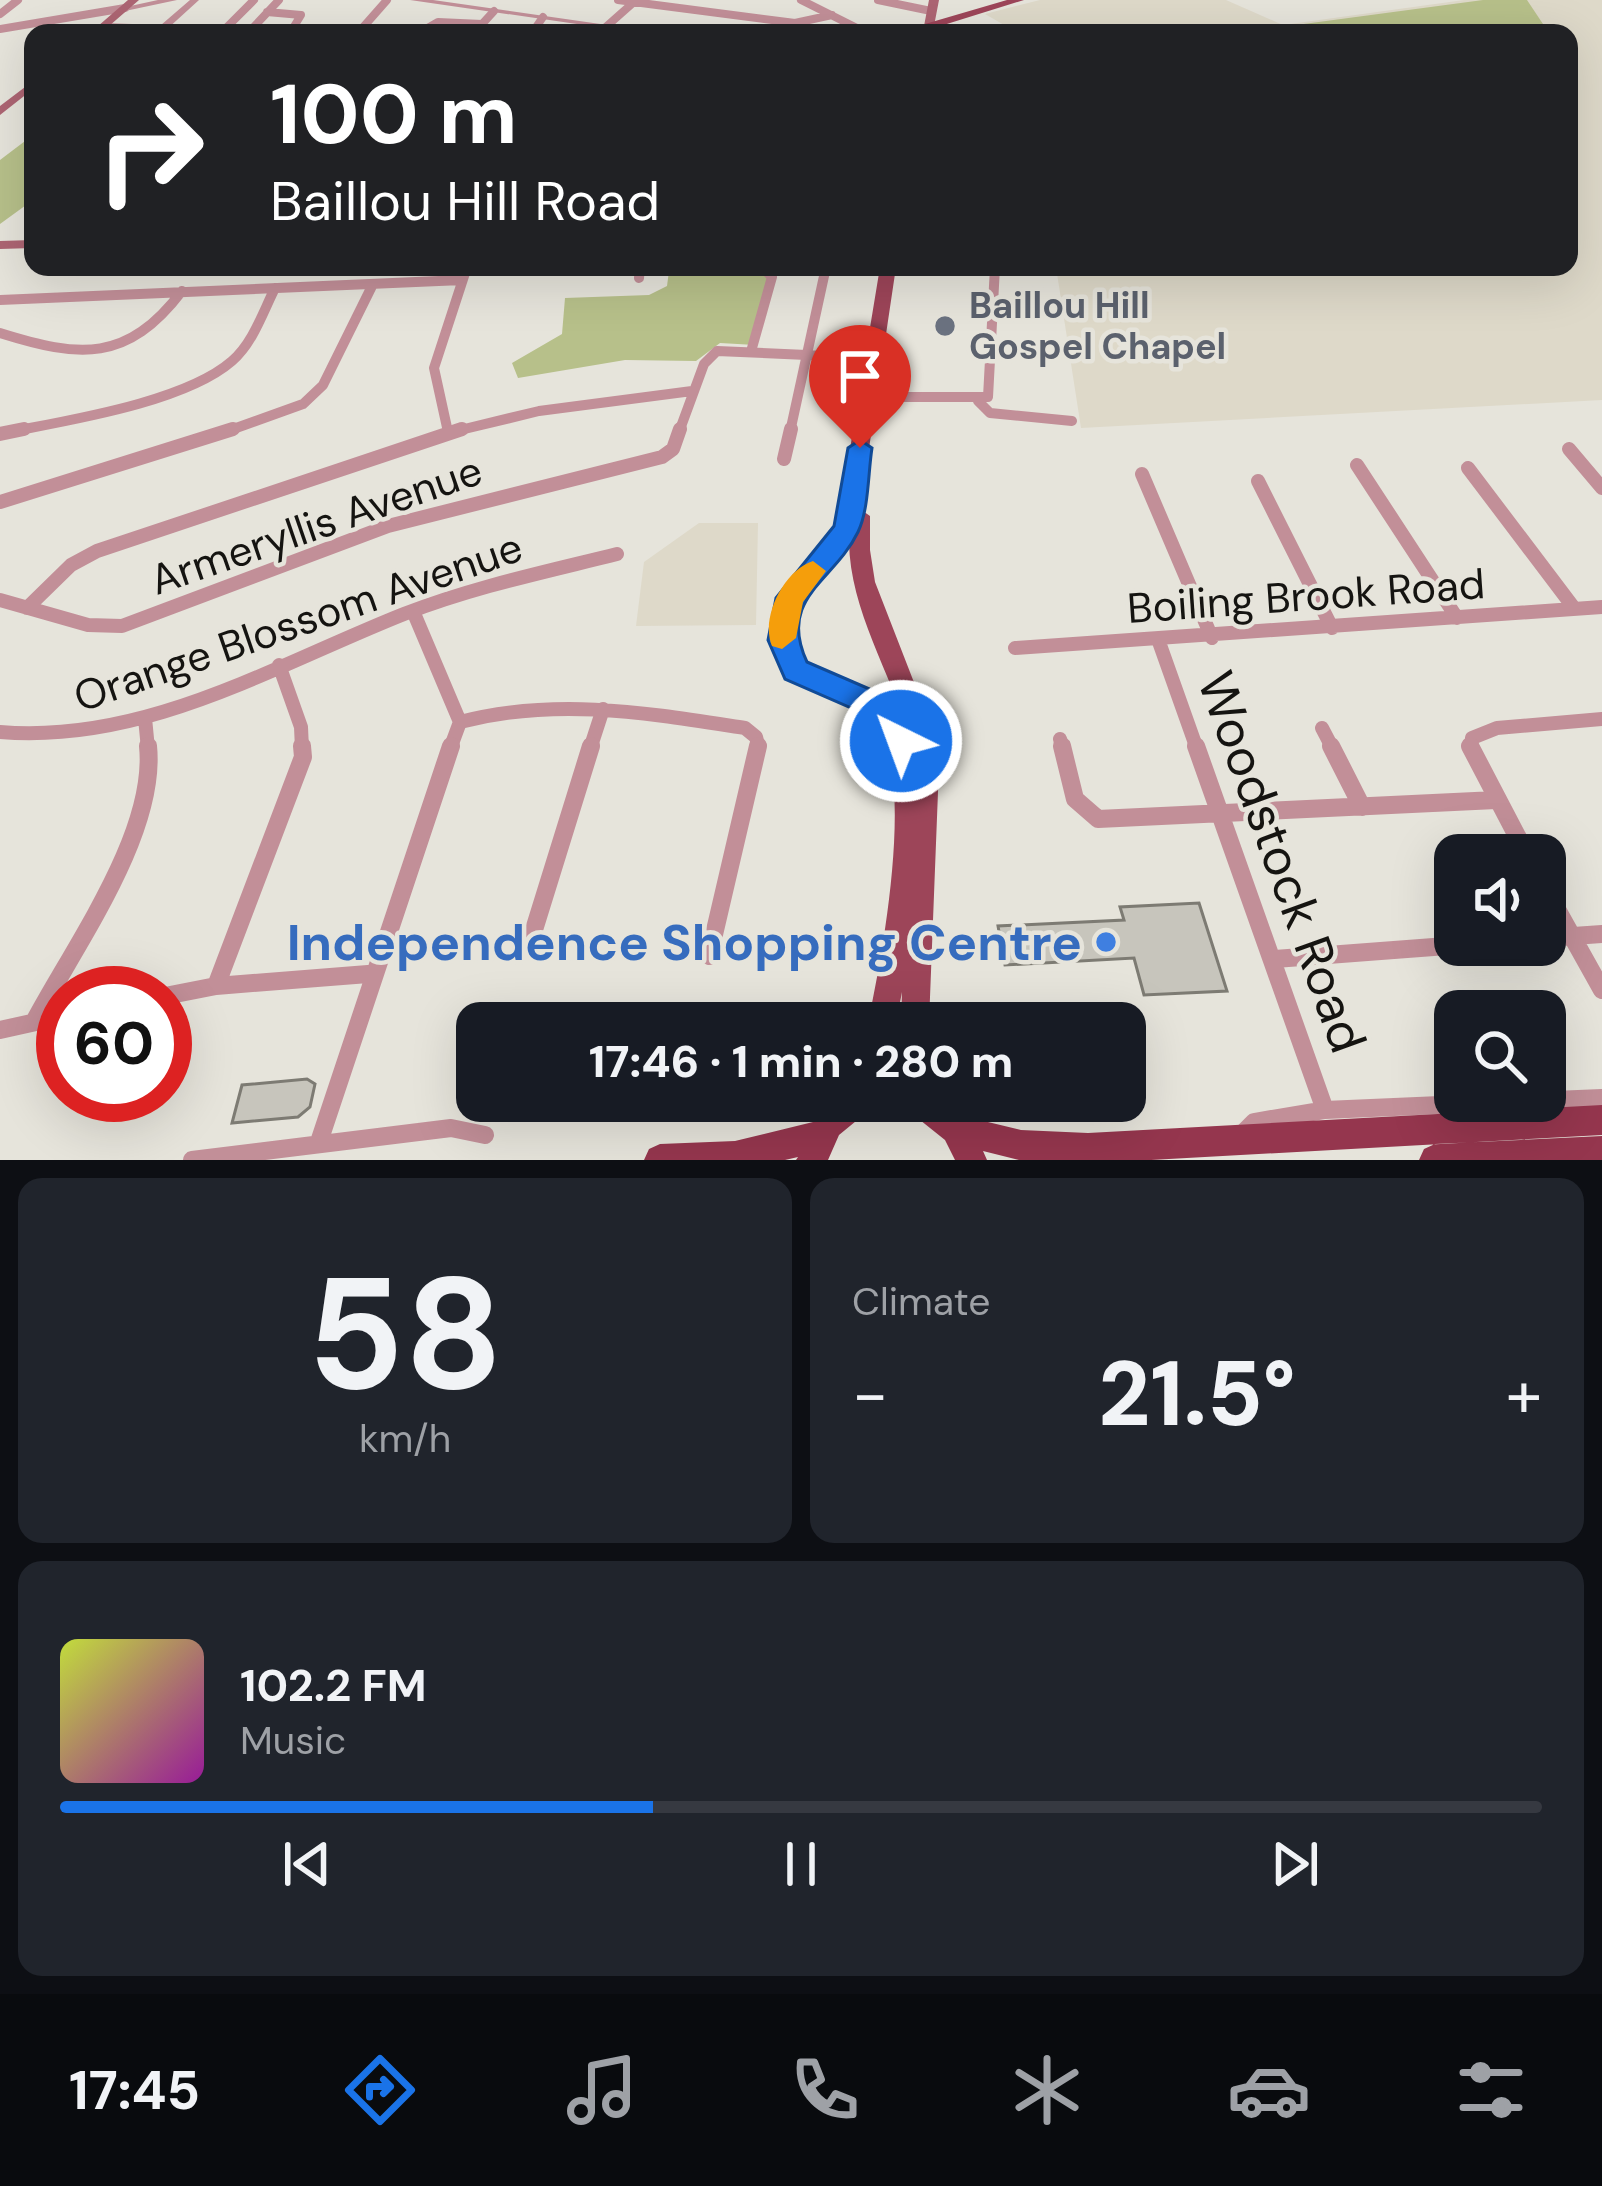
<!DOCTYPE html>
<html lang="en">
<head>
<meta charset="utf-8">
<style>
  body { margin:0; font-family:"DM Sans",sans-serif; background:#20242c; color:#f1f3f6; height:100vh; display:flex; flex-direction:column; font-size:45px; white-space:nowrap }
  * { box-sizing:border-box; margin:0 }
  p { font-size:39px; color:#9ea1a6 }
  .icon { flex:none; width:66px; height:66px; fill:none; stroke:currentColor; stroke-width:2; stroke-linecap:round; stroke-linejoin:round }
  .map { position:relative; height:1160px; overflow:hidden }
  .side { display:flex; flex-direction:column; gap:18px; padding:18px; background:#0d0f14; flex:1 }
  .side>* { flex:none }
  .guide { position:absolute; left:24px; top:24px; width:1554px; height:252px; border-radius:24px; box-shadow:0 12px 48px #0002; background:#202124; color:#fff; overflow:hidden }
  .controls { position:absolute; left:1434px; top:834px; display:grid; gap:24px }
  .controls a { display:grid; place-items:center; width:132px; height:132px; border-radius:24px; background:#171b24; box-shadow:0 12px 48px #0002; font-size:60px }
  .speed { position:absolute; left:36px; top:966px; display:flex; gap:24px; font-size:60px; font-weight:700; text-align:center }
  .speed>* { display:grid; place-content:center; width:156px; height:156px; border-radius:50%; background:#171b24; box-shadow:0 12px 48px #0002; line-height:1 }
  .speed .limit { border:18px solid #d22; background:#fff; color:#111 }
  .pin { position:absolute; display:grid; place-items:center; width:102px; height:102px; color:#fff; margin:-123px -51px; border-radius:50% 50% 50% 0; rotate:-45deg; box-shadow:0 0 12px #0007 }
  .pin .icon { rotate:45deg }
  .me { position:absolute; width:132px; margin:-66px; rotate:318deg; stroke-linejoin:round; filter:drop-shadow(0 0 9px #0008) }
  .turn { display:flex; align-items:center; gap:42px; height:252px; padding:0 48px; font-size:54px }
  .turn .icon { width:156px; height:156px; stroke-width:2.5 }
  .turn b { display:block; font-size:84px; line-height:102px }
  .big { font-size:90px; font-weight:800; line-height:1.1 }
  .side .tile { flex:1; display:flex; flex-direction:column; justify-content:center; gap:18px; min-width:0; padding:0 42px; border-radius:24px; background:#20242c }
  .side .dial { align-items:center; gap:0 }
  .dial b { font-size:156px; line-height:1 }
  .song { display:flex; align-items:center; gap:36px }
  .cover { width:144px; height:144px; border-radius:18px; background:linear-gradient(135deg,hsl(70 70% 55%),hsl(300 70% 35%)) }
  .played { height:12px; border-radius:6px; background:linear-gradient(90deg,#1a73e8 40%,#363941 40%) }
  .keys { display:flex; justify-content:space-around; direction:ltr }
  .heat { display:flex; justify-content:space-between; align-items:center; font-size:66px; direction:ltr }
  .side .tiles { flex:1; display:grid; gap:18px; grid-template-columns:1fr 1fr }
  .tile:last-child { grid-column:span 2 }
  .trip { position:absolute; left:456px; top:1002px; width:690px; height:120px; border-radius:24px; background:#171b24; box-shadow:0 12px 48px #0002; font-weight:800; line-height:120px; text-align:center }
  .tabs { display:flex; height:192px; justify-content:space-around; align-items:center; background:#090b0e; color:#9ea1a6 }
  .tabs .icon { width:84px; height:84px }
  .tabs .on { color:#1a73e8 }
  .tabs b { font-size:54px; color:#f1f3f6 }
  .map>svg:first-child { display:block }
</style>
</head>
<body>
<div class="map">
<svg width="1602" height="1160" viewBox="0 0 1602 1160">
  <rect width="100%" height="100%" fill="#e6e4db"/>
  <path fill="#ded9c9" d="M 1040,0 L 1226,0 L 1283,25 L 1464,0 L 1602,0 L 1602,400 L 1081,428 L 1056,267 L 1569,267 L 1569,33 L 1018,33 L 985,14 Z
    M 699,523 L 758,523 L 756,625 L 636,626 L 644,562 Z"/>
  <path fill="#b7c08a" d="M 1483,0 L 1527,0 L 1549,33 L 1267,29 Z
    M 33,135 L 33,200 L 0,224 L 0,160 Z
    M 777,270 L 755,345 L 720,343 L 696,361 L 625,360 L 518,378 L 512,363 L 562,334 L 565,298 L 649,295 L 667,286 L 669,271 Z"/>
  <path fill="#c7c5bc" stroke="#7d7b73" stroke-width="3" d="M 1199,903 L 1227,991 L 1144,995 L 1134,958 L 1005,965 L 998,926 L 1124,920 L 1120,907 Z
    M 307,1079 L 315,1084 L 310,1107 L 298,1117 L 232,1123 L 242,1085 Z"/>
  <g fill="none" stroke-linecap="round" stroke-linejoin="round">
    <path stroke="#c28f98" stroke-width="8" d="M 618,0 L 795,23 L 832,15
      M 801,0 L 867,33
      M 878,0 L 931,11
      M 267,12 L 301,15 L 290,33
      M 0,14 L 18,0
      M 0,29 L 125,8
      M 221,33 L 254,0
      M 248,33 L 279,0
      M 358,33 L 387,0
      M 419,33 L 438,22 L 482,24
      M 474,33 L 494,11
      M 532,33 L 543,17
      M 599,33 L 634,2"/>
    <path stroke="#c28f98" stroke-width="10" d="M 639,278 L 640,267
      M 0,300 L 462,280
      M 0,333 C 80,358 127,363 182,291
      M 752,348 L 772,277 L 762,267
      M 879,397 L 988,397 L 995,267
      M 978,401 L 990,413 L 1072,421
      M 9,432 C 70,420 185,402 232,361 C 253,343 263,312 275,288
      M 225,432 L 303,404 L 323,385 L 373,284
      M 448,432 L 434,368 L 467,267
      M 452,432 L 539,411 L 692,391
      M 679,432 L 704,364 L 717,351 L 874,358
      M 790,432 L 826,267"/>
    <path stroke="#c28f98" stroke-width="14" d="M 0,434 L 24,429
      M 1569,449 L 1602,488
      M 784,459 L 791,429
      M 1357,465 L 1457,618
      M 1468,468 L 1574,608
      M 1142,474 L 1212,638
      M 1258,481 L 1332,628
      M 0,502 L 233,429
      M 0,600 L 88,625 L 122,626 L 388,526 L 662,457 L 673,449 L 680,429
      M 27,608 L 71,565 L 97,551 L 462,429
      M 413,611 L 460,722 L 450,749
      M 1159,642 L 1197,749
      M 1015,648 L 1602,607
      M 279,665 L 301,727 L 302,749
      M 145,718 L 148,749
      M 460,722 C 557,697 647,713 745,728 L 756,737 L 759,749
      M 1322,728 L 1333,749
      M 0,732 C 145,744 273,666 404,614 C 473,587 545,572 617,554
      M 1060,739 L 1063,749
      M 590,749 L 603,709
      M 1471,749 L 1472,738 L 1497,728 L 1602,719"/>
    <path stroke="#c28f98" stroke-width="18" d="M 1062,746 L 1075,799 L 1098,819 L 1496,800
      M 1196,746 L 1325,1110
      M 1331,746 L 1362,807
      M 1470,746 L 1527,855
      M 1545,888 L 1602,990
      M 533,933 L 591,746
      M 1545,938 L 1602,934
      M 709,956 L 758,746
      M 1275,959 L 1460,945
      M 216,986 L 303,757 L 302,746
      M 165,996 L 216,986 L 368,974
      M 34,1022 C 75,945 157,833 148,746
      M 0,1030 L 63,1016
      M 1241,1135 L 1254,1122 L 1325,1110 L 1602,1098
      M 319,1142 L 451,746
      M 192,1160 L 451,1128 L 485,1135"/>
    <path fill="#c28f98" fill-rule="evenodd" d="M 158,0 L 177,0 L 125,11 L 121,8 Z
      M 190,0 L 199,0 L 166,30 L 103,29 L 99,26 L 103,23 L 161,25 Z
      M 410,0 L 433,0 L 663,33 L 639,33 Z"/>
    <path fill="#ad6573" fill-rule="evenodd" d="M 128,0 L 139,0 L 101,33 L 90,33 Z
      M 929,0 L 939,0 L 934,26 L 929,29 L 924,26 Z
      M 33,81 L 33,89 L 0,115 L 0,106 Z
      M 33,240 L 33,248 L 0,249 L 0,241 Z"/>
    <path fill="#9d4559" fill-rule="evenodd" d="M 1007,0 L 1024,0 L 934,28 L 934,33 L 922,33 L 925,24 Z
      M 880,267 L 896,267 L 860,509 L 870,516 L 870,550 L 875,582 L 922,703 L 939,766 L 929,1023 L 901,1023 L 902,992 L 896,1023 L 868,1023 C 882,957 920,761 869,712 L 788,676 L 772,649 L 769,630 L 774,612 L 787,589 L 837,528 ZM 849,542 C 850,611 891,672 909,737 L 894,707 L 885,699 L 815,670 C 753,633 828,577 849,542 Z"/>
    <path fill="#95364e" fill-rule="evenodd" d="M 832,1101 L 871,1101 L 867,1112 L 839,1135 L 828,1160 L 796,1160 L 798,1157 L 785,1160 L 644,1160 L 649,1149 L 660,1144 L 735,1141 L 813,1122 L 817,1113 Z
      M 906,1101 L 945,1101 L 963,1116 L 1021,1130 L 1088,1133 L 1602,1105 L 1602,1135 L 1151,1160 L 1019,1160 L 983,1151 L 987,1160 L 955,1160 L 945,1140 L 910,1112 Z
      M 1602,1136 L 1602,1160 L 1419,1160 L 1424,1149 L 1435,1144 Z"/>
  </g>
  <path fill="#1a73e8" stroke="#114b97" stroke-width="3" d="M 860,440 L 872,448 C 868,473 869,509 858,532 C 834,582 777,597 807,662 L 888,697 L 916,741 L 901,754 L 890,750 L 867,715 L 785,679 L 768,640 L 776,598 L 834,526 L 848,448 Z"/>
  <path fill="#f59e0b" d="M 813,561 L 826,571 L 803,602 L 796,638 L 782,649 L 772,646 C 760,618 784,570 813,561 Z"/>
  <circle fill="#6b7280" stroke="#e6e4db" stroke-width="4.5" cx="945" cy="326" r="12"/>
  <circle fill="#3f7fe0" stroke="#e6e4db" stroke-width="4.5" cx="1106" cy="942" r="12"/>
  <g text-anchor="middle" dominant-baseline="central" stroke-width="9" stroke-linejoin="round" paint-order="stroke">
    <g font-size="36" font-weight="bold" fill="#5b616d" stroke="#e6e4db" text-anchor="start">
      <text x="969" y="305">Baillou Hill<tspan x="969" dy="41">Gospel Chapel</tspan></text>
    </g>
    <g font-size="42" fill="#151411" stroke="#e6e4db">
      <text transform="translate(316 525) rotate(-19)">Armeryllis Avenue</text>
      <text transform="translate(1306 596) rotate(-4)">Boiling Brook Road</text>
      <text transform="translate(298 622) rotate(-19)">Orange Blossom Avenue</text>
    </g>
    <g font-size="51" fill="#151411" stroke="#e6e4db">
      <text transform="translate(1282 862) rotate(70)">Woodstock Road</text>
    </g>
    <g font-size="51" font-weight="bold" fill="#366cbe" stroke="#e6e4db" text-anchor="end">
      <text x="1082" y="942">Independence Shopping Centre</text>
    </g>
  </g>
</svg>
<div class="controls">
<a><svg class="icon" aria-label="sound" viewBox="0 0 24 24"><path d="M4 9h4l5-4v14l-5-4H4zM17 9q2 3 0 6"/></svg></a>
<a><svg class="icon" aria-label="search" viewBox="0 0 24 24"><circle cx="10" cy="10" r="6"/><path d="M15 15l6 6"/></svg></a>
</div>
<div class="speed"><div class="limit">60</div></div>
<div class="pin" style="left:860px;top:448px;background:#d93025"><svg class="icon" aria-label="arrive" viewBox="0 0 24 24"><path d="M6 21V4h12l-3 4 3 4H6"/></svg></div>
<svg class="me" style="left:901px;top:741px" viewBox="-20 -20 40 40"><circle r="17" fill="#1a73e8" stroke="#fff" stroke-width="3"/><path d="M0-11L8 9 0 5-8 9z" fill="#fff"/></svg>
<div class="trip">17:46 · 1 min · 280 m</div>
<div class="guide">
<div class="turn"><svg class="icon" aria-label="right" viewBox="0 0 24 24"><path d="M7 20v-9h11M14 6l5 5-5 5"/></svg><div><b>100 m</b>Baillou Hill Road</div></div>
</div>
</div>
<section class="side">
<div class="tiles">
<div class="tile dial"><b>58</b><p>km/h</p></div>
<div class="tile"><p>Climate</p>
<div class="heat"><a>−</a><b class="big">21.5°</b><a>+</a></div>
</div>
<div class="tile">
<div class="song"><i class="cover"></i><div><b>102.2 FM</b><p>Music</p></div></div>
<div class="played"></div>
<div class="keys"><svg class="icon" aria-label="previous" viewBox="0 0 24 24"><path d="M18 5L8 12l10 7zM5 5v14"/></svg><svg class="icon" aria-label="pause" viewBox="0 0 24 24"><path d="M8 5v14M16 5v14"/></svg><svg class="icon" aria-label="next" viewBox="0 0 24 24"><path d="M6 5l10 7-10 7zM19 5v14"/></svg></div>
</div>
</div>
</section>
<nav class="tabs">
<b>17:45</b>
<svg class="icon on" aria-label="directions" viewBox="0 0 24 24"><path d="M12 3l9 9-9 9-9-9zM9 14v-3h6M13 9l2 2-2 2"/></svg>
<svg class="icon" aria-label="music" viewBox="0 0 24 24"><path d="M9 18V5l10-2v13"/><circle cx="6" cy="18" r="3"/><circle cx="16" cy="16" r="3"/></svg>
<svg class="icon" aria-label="phone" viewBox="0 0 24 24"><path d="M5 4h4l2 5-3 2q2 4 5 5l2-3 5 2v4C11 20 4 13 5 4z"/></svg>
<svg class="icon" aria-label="climate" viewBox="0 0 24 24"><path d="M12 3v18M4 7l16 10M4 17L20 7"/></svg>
<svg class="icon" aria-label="car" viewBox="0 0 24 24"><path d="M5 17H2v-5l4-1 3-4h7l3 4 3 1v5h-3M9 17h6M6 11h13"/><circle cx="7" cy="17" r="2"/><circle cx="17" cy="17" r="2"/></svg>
<svg class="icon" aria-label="filters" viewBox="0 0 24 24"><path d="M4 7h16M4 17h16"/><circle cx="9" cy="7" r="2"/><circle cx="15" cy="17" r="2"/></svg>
</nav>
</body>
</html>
